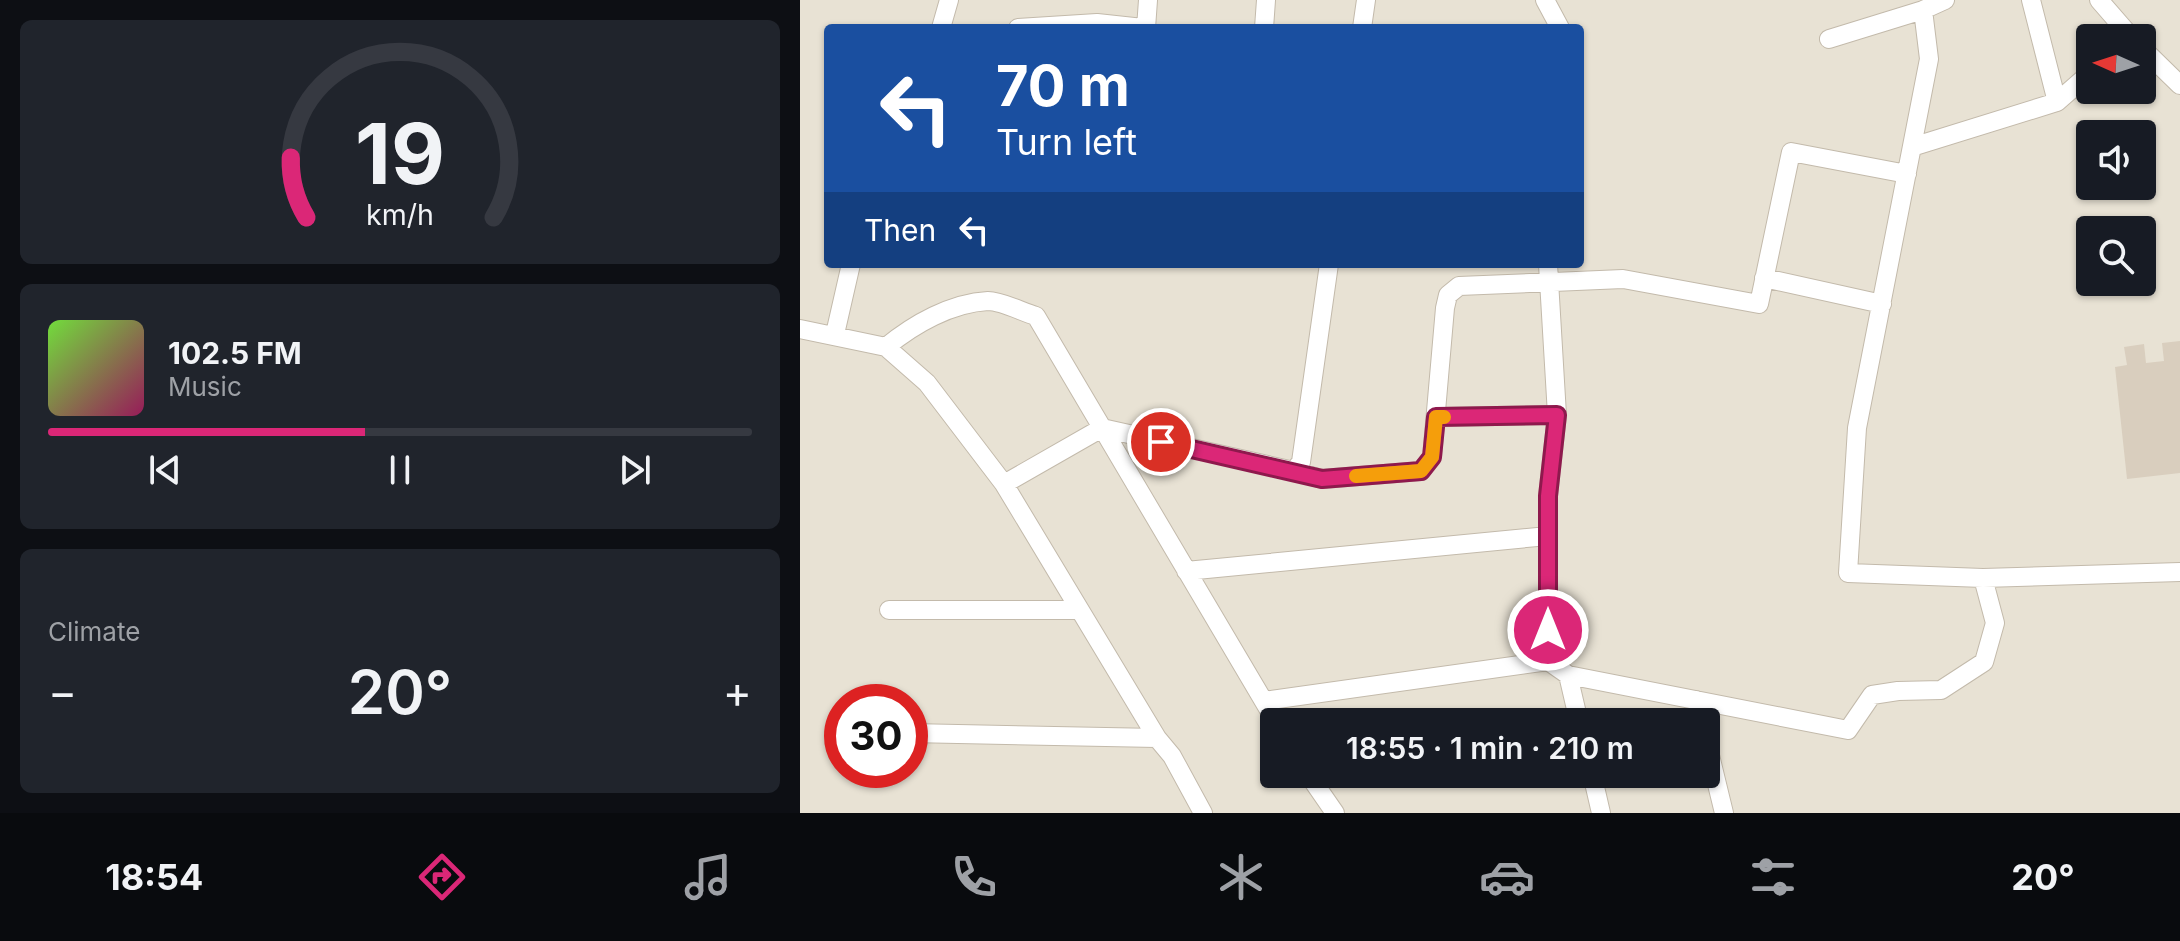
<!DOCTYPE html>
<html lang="en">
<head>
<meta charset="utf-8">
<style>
  body { margin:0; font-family:Inter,sans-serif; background:#20242c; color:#f1f3f6; height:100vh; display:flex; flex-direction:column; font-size:30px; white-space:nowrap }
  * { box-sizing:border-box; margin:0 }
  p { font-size:26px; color:#9ea1a6 }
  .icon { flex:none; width:44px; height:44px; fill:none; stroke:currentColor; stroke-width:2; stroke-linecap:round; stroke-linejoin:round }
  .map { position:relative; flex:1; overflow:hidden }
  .side { display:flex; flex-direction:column; gap:20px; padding:20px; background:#0d0f14; width:800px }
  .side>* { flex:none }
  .banner { position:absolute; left:24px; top:24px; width:760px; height:244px; border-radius:8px; box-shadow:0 2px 6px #0004; background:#1a4fa0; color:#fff; overflow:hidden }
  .needle { width:52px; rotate:273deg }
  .buttons { position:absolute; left:1276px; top:24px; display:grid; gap:16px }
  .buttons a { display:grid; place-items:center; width:80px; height:80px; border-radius:8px; background:#171b24; box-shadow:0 2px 6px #0004; font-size:40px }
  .speed { position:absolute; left:24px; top:684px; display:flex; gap:16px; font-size:40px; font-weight:700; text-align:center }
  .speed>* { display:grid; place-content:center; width:104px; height:104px; border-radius:50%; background:#171b24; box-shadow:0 2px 6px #0004; line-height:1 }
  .speed .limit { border:12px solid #d22; background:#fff; color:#111 }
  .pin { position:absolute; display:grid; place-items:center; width:68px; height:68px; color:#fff; margin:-34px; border:4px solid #fff; border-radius:50%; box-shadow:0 2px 8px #0007 }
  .me { position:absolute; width:88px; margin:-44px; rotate:0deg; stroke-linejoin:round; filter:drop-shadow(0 0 6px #0008) }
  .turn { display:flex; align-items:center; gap:28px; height:168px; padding:0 40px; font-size:36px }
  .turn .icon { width:104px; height:104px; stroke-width:2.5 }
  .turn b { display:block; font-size:56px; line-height:68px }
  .then { display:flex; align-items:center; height:76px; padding:0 40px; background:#0003; gap:16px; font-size:30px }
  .big { font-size:60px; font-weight:600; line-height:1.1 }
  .side .card { flex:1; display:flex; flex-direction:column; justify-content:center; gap:12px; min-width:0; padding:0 28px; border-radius:12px; background:#20242c }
  .side .dial { align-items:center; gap:0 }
  .dial svg { height:208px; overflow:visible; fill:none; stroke:#363941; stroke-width:7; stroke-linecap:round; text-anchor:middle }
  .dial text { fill:#f1f3f6; stroke:none }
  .song { display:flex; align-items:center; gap:24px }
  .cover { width:96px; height:96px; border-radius:12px; background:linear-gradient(135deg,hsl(100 70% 55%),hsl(330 70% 35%)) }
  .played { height:8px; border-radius:4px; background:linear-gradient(90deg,#db2777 45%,#363941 45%) }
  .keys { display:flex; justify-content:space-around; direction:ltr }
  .heat { display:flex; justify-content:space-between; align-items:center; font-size:44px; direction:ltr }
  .trip { position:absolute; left:460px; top:708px; width:460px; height:80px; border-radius:8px; background:#171b24; box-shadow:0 2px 6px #0004; font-weight:600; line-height:80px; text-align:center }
  .tab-bar { display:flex; height:128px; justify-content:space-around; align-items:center; background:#090b0e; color:#9ea1a6 }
  .tab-bar .icon { width:56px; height:56px }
  .tab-bar .active { color:#db2777 }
  .tab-bar b { font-size:36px; color:#f1f3f6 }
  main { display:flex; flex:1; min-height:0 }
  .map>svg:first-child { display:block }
</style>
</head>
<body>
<main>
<section class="side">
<div class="card dial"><svg viewBox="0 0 100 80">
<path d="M14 69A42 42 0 1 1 86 69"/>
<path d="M14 69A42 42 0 0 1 8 46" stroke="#db2777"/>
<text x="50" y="56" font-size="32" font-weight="700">19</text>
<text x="50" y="72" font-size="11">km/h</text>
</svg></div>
<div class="card">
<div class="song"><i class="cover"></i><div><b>102.5 FM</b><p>Music</p></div></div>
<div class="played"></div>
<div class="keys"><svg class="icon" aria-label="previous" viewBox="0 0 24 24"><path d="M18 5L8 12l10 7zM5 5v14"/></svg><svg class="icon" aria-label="pause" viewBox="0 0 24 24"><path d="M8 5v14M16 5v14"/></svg><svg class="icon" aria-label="next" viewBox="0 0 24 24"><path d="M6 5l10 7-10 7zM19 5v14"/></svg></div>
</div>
<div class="card"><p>Climate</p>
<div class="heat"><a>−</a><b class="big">20°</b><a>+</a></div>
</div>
</section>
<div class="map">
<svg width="1380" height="813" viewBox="0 0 1380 813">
  <rect width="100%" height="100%" fill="#f4f0e6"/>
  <path fill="#e8e2d4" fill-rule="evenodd" d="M 0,0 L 1380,0 L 1380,813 L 0,813 ZM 28,28 L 780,28 L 780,264 L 28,264 ZM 1290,38 L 1342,38 L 1342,90 L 1290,90 ZM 1290,134 L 1342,134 L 1342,186 L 1290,186 ZM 1290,230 L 1342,230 L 1342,282 L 1290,282 ZM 42,702 L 110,702 L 110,770 L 42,770 ZM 474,722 L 906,722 L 906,774 L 474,774 Z"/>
  <path fill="#d9cebe" d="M 1380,341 L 1380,473 L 1327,479 L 1315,367 L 1327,365 L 1324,347 L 1344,344 L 1346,363 L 1364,361 L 1362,343 Z"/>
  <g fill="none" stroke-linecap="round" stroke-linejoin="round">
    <defs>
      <path id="street" d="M 745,0 L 760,28
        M 1231,0 L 1257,102
        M 1299,0 L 1332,38
        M 1123,10 L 1129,59 L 1057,428 L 1048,573 L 1183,578
        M 141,28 L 149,0
        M 218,28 L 297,23 L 343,28
        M 346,28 L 348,0
        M 464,28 L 466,0
        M 562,28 L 566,0
        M 1029,39 L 1123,10 L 1145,0
        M 1342,48 L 1380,85
        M 1112,147 L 1257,102 L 1290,73
        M 748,264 L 757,415 L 748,496 L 748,661
        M 964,278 L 1082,304
        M 0,329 L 86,347 L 127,383 L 204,484 L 357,738 L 372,756 L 403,813
        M 35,334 L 51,264
        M 86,347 C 114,324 151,303 188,301 C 202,301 222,312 236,316 L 476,722
        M 636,417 L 757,415
        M 494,471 L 522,479 L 621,471 L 632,457 L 645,308 L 648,295 L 659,286 L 823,279 L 959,304 L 991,152 L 1107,174
        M 204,484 L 302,428 L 494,471 L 501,462 L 529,264
        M 386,571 L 748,536
        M 89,610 L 277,610
        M 768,675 L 779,722
        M 896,700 L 902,722
        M 464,701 L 748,661 L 768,675 L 1048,730 L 1072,695 L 1098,691 L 1141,690 L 1184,662 L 1195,623 L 1183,578 L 1380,572
        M 110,733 L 357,738
        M 906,739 L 924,813
        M 508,774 L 535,813
        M 792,774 L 801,813"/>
    </defs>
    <use href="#street" stroke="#c3baab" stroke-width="20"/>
    <use href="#street" stroke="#fff" stroke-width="18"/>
  </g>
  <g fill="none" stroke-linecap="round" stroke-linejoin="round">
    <defs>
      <path id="route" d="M 361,442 L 522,479 L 621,471 L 632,457 L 636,417 L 757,415 L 748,496 L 748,630"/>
    </defs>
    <use href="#route" stroke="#8e194d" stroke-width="20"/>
    <use href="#route" stroke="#db2777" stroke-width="14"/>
    <path stroke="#f59e0b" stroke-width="14" d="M 556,476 L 621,471 L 632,457 L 636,417 L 644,417"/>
  </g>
</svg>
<div class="buttons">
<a><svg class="needle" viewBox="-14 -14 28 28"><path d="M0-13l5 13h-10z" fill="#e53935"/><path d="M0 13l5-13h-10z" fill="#9ea1a6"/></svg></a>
<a><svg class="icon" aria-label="sound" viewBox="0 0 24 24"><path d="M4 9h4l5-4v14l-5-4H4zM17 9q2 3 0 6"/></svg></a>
<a><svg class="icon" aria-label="search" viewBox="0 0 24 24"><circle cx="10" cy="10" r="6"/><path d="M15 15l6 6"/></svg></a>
</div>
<div class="speed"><div class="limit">30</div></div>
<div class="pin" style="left:361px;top:442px;background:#d93025"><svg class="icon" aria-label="arrive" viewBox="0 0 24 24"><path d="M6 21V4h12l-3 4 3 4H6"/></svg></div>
<svg class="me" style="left:748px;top:630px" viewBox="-20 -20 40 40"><circle r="17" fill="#db2777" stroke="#fff" stroke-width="3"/><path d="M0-11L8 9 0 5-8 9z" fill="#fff"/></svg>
<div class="trip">18:55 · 1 min · 210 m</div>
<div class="banner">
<div class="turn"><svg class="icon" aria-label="left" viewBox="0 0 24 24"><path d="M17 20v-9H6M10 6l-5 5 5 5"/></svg><div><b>70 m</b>Turn left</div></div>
<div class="then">Then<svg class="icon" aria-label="left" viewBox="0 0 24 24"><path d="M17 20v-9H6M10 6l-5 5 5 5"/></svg></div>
</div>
</div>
</main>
<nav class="tab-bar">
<b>18:54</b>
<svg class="icon active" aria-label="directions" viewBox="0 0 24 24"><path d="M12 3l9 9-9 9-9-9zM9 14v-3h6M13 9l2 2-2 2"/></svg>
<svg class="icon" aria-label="music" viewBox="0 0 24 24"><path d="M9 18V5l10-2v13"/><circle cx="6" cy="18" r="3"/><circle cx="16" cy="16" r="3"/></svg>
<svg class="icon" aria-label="phone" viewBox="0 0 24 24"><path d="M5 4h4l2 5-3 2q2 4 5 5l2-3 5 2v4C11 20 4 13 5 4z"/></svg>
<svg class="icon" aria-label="climate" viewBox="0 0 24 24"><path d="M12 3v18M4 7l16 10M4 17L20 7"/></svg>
<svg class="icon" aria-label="car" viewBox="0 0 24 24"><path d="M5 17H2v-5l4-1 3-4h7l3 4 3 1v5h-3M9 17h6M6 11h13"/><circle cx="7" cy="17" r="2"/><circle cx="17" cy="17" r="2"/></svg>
<svg class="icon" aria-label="filters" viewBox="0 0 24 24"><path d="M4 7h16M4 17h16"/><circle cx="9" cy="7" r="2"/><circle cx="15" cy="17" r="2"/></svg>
<b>20°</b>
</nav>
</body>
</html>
